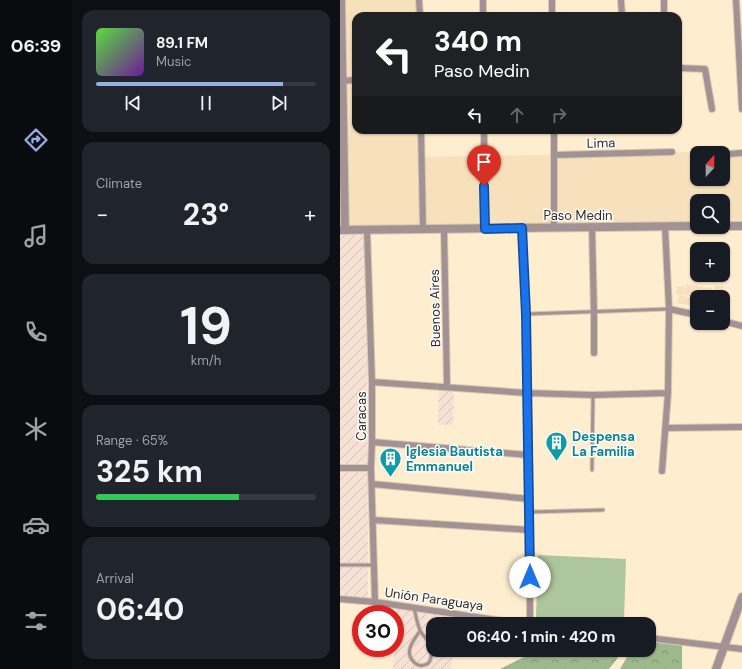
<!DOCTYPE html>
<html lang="en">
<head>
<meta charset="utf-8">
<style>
  body { margin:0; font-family:"DM Sans",sans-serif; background:#20242c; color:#f1f3f6; height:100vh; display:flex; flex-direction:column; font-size:15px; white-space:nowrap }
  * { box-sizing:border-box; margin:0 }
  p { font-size:13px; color:#9ea1a6 }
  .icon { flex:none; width:22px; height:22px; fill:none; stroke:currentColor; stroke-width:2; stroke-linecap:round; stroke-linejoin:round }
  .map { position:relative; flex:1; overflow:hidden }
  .details { display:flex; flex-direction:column; gap:10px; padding:10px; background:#0d0f14; width:268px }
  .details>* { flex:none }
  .hud { position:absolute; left:12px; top:12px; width:330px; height:122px; border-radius:12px; box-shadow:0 1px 3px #0004; background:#202124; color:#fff; overflow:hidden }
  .needle { width:26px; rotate:21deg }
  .controls { position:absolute; left:350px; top:146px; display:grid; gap:8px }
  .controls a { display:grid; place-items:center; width:40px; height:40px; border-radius:8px; background:#171b24; box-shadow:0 1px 3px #0004; font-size:20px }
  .speed { position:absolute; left:12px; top:605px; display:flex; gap:8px; font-size:20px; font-weight:700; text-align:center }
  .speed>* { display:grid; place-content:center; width:52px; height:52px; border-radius:50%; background:#171b24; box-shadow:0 1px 3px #0004; line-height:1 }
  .speed .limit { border:6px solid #d22; background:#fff; color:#111 }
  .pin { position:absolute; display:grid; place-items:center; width:34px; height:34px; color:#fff; margin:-41px -17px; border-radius:50% 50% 50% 0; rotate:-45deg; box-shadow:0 0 4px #0007 }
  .pin .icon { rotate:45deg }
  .me { position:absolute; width:44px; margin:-22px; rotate:0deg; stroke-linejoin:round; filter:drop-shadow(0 0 3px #0008) }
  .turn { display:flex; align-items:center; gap:14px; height:84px; padding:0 16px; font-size:18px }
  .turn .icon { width:52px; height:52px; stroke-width:2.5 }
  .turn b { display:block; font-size:28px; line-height:34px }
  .lanes { display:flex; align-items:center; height:38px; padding:0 16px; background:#0003; justify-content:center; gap:20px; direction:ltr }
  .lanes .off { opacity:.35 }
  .big { font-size:30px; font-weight:700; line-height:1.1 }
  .details .card { flex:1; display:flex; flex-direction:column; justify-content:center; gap:6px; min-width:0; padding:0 14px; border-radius:12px; background:#20242c }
  .details .dial { align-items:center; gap:0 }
  .dial b { font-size:52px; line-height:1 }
  .song { display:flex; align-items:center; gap:12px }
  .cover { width:48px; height:48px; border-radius:6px; background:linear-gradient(135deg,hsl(110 70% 55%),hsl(280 70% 35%)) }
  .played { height:4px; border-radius:2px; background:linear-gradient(90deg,#98aee1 85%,#363941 85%) }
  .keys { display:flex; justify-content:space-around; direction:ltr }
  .heat { display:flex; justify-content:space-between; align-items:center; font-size:22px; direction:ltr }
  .charge { height:6px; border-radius:3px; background:linear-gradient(90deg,#34c759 65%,#363941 0) }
  .trip { position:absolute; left:86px; top:617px; width:230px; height:40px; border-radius:12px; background:#171b24; box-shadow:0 1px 3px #0004; font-weight:700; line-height:40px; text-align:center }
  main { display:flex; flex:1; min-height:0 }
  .tabs { display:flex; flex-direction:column; width:72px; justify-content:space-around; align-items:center; background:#090b0e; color:#9ea1a6 }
  .tabs .icon { width:28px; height:28px }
  .tabs .selected { color:#98aee1 }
  .tabs b { font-size:18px; color:#f1f3f6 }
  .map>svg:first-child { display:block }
</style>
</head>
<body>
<main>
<nav class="tabs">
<b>06:39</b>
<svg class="icon selected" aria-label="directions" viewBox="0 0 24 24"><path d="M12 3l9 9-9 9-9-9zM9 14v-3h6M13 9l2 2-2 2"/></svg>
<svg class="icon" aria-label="music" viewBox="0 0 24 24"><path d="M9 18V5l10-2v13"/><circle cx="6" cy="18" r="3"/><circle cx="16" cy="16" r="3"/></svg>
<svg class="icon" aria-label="phone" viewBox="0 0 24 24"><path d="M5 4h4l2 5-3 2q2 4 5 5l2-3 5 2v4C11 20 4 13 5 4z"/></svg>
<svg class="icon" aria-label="climate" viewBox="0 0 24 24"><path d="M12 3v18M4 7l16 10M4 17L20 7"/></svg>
<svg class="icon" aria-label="car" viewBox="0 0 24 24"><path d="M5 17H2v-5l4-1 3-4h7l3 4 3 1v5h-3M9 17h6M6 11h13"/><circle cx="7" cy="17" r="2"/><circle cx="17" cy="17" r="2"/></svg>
<svg class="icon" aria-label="filters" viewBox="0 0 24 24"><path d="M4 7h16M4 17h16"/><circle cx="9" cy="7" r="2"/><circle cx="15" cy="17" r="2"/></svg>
</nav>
<section class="details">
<div class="card">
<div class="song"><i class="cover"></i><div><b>89.1 FM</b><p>Music</p></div></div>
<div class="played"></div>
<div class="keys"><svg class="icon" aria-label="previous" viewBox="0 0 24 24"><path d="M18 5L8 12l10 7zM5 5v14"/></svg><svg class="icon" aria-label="pause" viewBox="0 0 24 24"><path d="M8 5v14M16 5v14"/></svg><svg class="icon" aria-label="next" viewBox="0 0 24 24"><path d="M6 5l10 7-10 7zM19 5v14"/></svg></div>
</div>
<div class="card"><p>Climate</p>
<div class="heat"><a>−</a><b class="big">23°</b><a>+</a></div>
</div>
<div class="card dial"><b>19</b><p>km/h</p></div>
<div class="card"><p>Range · 65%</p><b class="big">325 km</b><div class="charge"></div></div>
<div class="card"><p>Arrival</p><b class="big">06:40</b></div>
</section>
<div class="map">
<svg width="402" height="669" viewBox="0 0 402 669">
  <defs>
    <pattern id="industrial-furrows" width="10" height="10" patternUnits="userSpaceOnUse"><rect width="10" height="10" fill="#f7e1d4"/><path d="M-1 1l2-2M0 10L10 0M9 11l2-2" fill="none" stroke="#d4c1b6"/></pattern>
    <pattern id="forest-crowns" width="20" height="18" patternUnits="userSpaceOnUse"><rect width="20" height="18" fill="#9db98b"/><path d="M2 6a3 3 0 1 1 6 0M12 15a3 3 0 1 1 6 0" fill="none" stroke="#819771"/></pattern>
  </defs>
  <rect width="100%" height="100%" fill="#ffedd0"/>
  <path fill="#f7e1bd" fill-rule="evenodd" d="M 0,0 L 82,0 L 82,16 L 16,16 L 16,130 L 83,130 L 83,157 L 402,151 L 402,227 L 383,227 L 383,201 L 357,201 L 357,227 L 0,229 ZM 357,153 L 383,153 L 383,179 L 357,179 Z
    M 346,284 L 372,288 L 371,297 L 357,297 L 336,294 L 337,286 L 345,287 L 344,292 L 345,293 Z
    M 375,285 L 384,286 L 382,297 L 373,297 Z
    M 339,295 L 357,299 L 357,307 L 337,303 Z"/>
  <path fill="url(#industrial-furrows)" d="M 0,230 L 27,230 L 28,605 L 0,602 Z
    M 99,389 L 114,389 L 113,425 L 98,425 Z
    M 56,607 L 117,616 L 116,624 L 93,624 L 93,650 L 113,650 L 111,669 L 53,669 L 54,648 L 55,648 Z"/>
  <path fill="#adc69e" d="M 198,555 L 286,559 L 284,620 L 196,617 Z"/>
  <path fill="url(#forest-crowns)" d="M 309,639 L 342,643 L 342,669 L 280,669 L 291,650 L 309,650 Z
    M 198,650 L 284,650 L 269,669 L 160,669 Z"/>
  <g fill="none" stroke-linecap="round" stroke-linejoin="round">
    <defs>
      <path id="service" d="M 186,314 L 329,309
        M 252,470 L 253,395
        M 190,512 L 263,510
        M 0,565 L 34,565
        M 74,608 C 76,615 77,625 81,632 C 83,636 88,640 90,644 C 93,650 92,665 84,665 C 81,666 78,666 75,663 C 63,653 73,641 80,631"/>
      <path id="minor" d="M 79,0 L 80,16
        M 143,0 L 143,16
        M 212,0 L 212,16
        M 281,0 L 282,16
        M 324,0 L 324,16
        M 396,0 L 402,109
        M 338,68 L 365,69 L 372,109
        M 0,81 L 16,80
        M 81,130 L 83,228
        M 144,130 L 145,229
        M 214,130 L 214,227
        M 389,154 L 402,153
        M 214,155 L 332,152
        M 183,228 C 188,360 190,492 190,624
        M 252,228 L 254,312 L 254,353
        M 104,229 L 107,386
        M 27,230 L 32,382 L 32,442 L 31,468 L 35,602
        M 329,309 L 357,315
        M 383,321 L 402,326
        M 32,382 L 187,393 L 253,395 L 328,393
        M 326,428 L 402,427
        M 32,442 L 188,455
        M 0,468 L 31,468
        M 322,471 L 328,393 L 329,309 L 325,226
        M 32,484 L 190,499
        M 33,520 L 190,530
        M 0,599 L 35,602 L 184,624
        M 309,638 L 402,649"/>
      <path id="tertiary" d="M 1,0 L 5,230
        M 383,226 L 402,226
        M 0,230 L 357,226
        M 376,669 L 402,597"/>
    </defs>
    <use href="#service" stroke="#dacab0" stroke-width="5"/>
    <use href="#minor" stroke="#dacab0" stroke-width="8"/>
    <use href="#tertiary" stroke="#dacab0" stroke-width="10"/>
    <use href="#service" stroke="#a39293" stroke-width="3"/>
    <use href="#minor" stroke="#a39293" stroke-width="6"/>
    <use href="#tertiary" stroke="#a39293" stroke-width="8"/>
  </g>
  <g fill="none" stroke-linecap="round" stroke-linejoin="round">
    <defs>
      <path id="route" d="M 144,186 L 145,229 L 182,228 L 186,314 L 190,577"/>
    </defs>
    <use href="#route" stroke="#114b97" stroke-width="10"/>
    <use href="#route" stroke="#1a73e8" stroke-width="7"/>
  </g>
  <defs>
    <symbol id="building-pin" viewBox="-11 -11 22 30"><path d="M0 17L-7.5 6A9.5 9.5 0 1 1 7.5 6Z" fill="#0f9aa8" stroke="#fdfdfd"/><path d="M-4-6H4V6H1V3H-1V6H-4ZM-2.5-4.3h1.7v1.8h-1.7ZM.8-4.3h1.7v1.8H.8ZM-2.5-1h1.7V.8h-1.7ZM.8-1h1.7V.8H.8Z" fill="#fff"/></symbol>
  </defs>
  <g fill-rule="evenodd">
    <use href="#building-pin" x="204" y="430" width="25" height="34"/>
    <use href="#building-pin" x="38" y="446" width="25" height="34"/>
  </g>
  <g text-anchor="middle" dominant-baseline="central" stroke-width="3" stroke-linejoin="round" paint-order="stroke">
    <g font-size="13" fill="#312b20" stroke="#fdfdfd">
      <text transform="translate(261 143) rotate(-1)">Lima</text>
      <text x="238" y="215">Paso Medin</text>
      <text transform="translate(95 308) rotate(-91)">Buenos Aires</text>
      <text transform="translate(21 416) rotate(-90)">Caracas</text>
      <text transform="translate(94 599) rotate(8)">Unión Paraguaya</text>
    </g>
    <g font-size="13" font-weight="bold" fill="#0d838f" stroke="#fdfdfd" text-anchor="start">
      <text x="232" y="436">Despensa<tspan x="232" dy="15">La Familia</tspan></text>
      <text x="66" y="451">Iglesia Bautista<tspan x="66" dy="15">Emmanuel</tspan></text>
    </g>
  </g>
</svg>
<div class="controls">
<a><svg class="needle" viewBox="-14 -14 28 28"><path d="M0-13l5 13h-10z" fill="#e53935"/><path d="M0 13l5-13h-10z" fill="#9ea1a6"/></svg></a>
<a><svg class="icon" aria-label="search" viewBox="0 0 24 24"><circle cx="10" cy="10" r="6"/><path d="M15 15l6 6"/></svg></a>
<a>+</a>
<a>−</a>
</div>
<div class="speed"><div class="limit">30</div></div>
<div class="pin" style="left:144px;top:186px;background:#d93025"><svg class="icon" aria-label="arrive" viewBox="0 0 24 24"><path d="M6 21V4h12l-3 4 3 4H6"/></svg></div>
<svg class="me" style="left:190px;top:577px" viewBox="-20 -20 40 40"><circle r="19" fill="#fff"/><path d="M0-13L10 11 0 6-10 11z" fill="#1a73e8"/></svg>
<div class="trip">06:40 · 1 min · 420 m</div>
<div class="hud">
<div class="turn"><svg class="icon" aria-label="left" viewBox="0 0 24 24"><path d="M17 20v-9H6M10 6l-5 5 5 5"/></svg><div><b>340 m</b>Paso Medin</div></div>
<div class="lanes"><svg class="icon" aria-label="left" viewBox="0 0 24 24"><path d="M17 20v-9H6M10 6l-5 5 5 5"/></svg><svg class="icon off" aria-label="ahead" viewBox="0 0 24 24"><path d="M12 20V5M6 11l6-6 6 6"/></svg><svg class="icon off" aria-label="right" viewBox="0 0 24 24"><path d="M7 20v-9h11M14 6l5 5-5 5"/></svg></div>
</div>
</div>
</main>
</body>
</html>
